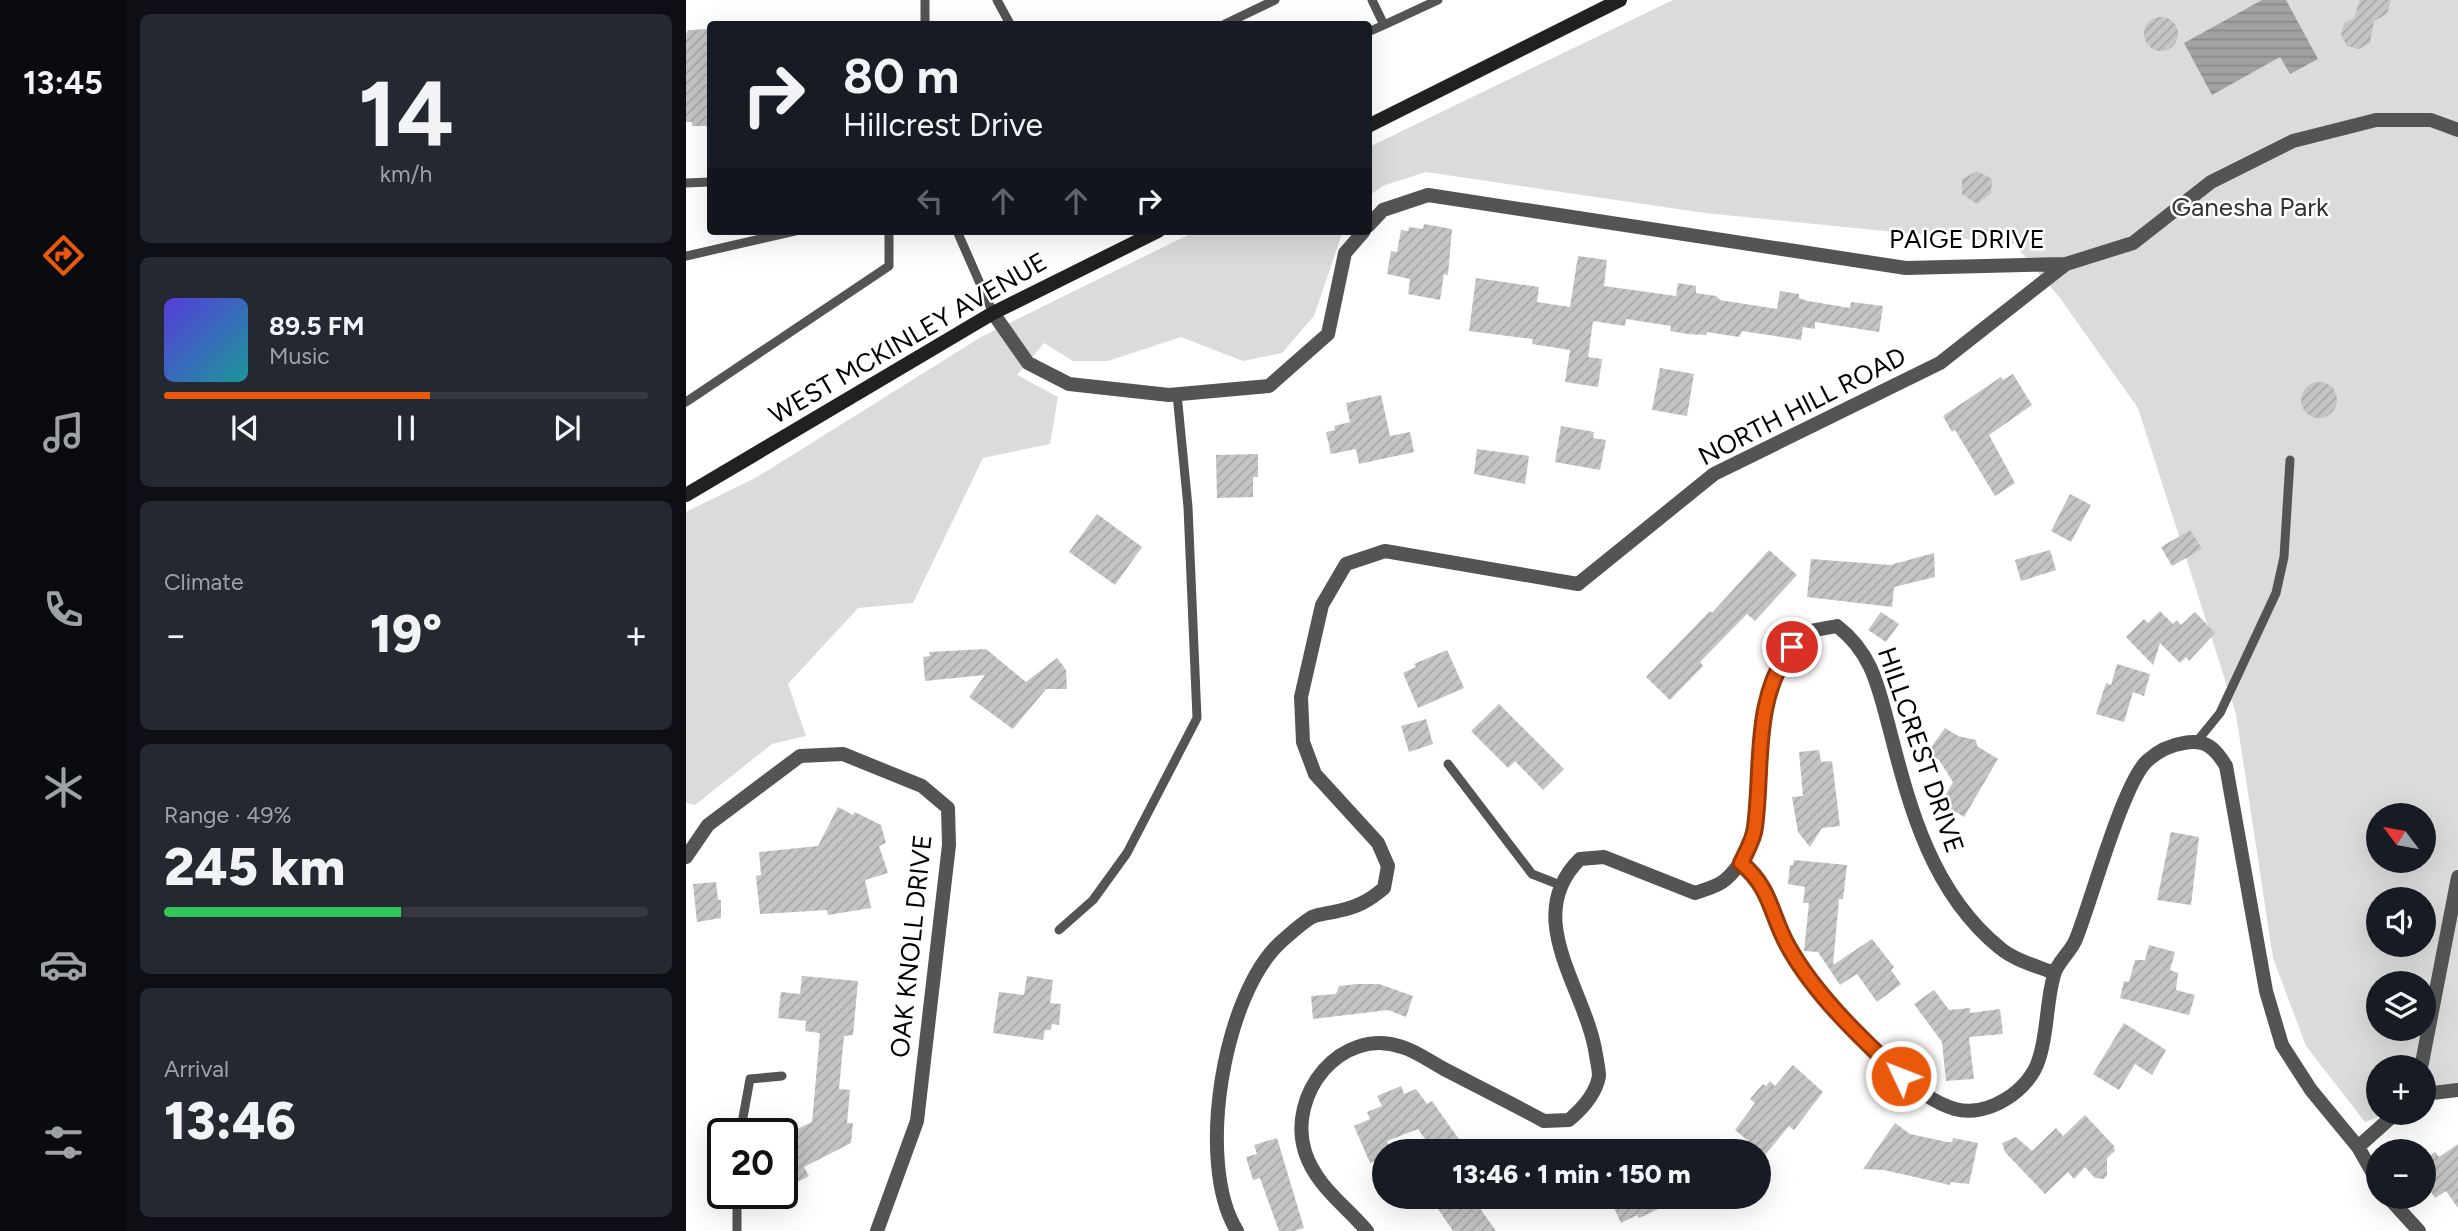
<!DOCTYPE html>
<html lang="en">
<head>
<meta charset="utf-8">
<style>
  body { margin:0; font-family:Figtree,sans-serif; background:#242831; color:#f1f3f6; height:100vh; display:flex; flex-direction:column; font-size:26px; white-space:nowrap }
  * { box-sizing:border-box; margin:0 }
  p { font-size:23px; color:#9ea1a6 }
  .icon { flex:none; width:38px; height:38px; fill:none; stroke:currentColor; stroke-width:2; stroke-linecap:round; stroke-linejoin:round }
  .map { position:relative; flex:1; overflow:hidden }
  .details { display:flex; flex-direction:column; gap:14px; padding:14px; background:#0d0f14; width:560px }
  .details>* { flex:none }
  .guide { position:absolute; left:21px; top:21px; width:665px; height:214px; border-radius:7px; box-shadow:0 7px 28px #0002; background:#171b24; color:#f1f3f6; overflow:hidden }
  .needle { width:46px; rotate:302deg }
  .controls { position:absolute; left:1680px; top:803px; display:grid; gap:14px }
  .controls a { display:grid; place-items:center; width:70px; height:70px; border-radius:50%; background:#171b24; box-shadow:0 7px 28px #0002; font-size:35px }
  .speed { position:absolute; left:21px; top:1118px; display:flex; gap:14px; font-size:35px; font-weight:700; text-align:center }
  .speed>* { display:grid; place-content:center; width:91px; height:91px; border-radius:50%; background:#171b24; box-shadow:0 7px 28px #0002; line-height:1 }
  .speed .limit { border:4px solid #111; border-radius:10px; background:#fff; color:#111 }
  .pin { position:absolute; display:grid; place-items:center; width:60px; height:60px; color:#fff; margin:-30px; border:4px solid #fff; border-radius:50%; box-shadow:0 2px 7px #0007 }
  .me { position:absolute; width:77px; margin:-38px; rotate:313deg; stroke-linejoin:round; filter:drop-shadow(0 0 5px #0008) }
  .turn { display:flex; align-items:center; gap:24px; height:147px; padding:0 21px; font-size:32px }
  .turn .icon { width:91px; height:91px; stroke-width:2.5 }
  .turn b { display:block; font-size:49px; line-height:60px }
  .lanes { display:flex; align-items:center; height:66px; padding:0 21px; background:#0003; justify-content:center; gap:35px; direction:ltr }
  .lanes .off { opacity:.35 }
  .big { font-size:52px; font-weight:800; line-height:1.1 }
  .details .widget { flex:1; display:flex; flex-direction:column; justify-content:center; gap:10px; min-width:0; padding:0 24px; border-radius:10px; background:#242831 }
  .details .dial { align-items:center; gap:0 }
  .dial b { font-size:91px; line-height:1 }
  .song { display:flex; align-items:center; gap:21px }
  .cover { width:84px; height:84px; border-radius:10px; background:linear-gradient(135deg,hsl(250 70% 55%),hsl(180 70% 35%)) }
  .played { height:7px; border-radius:4px; background:linear-gradient(90deg,#ea580c 55%,#363941 55%) }
  .keys { display:flex; justify-content:space-around; direction:ltr }
  .heat { display:flex; justify-content:space-between; align-items:center; font-size:38px; direction:ltr }
  .charge { height:10px; border-radius:5px; background:linear-gradient(90deg,#34c759 49%,#363941 0) }
  .trip { position:absolute; left:686px; top:1139px; width:399px; height:70px; border-radius:35px; background:#171b24; box-shadow:0 7px 28px #0002; font-weight:800; line-height:70px; text-align:center }
  main { display:flex; flex:1; min-height:0 }
  .tabs { display:flex; flex-direction:column; width:126px; justify-content:space-around; align-items:center; background:#090b0e; color:#9ea1a6 }
  .tabs .icon { width:49px; height:49px }
  .tabs .current { color:#ea580c }
  .tabs b { font-size:32px; color:#f1f3f6 }
  .map>svg:first-child { display:block }
</style>
</head>
<body>
<main>
<nav class="tabs">
<b>13:45</b>
<svg class="icon current" aria-label="directions" viewBox="0 0 24 24"><path d="M12 3l9 9-9 9-9-9zM9 14v-3h6M13 9l2 2-2 2"/></svg>
<svg class="icon" aria-label="music" viewBox="0 0 24 24"><path d="M9 18V5l10-2v13"/><circle cx="6" cy="18" r="3"/><circle cx="16" cy="16" r="3"/></svg>
<svg class="icon" aria-label="phone" viewBox="0 0 24 24"><path d="M5 4h4l2 5-3 2q2 4 5 5l2-3 5 2v4C11 20 4 13 5 4z"/></svg>
<svg class="icon" aria-label="climate" viewBox="0 0 24 24"><path d="M12 3v18M4 7l16 10M4 17L20 7"/></svg>
<svg class="icon" aria-label="car" viewBox="0 0 24 24"><path d="M5 17H2v-5l4-1 3-4h7l3 4 3 1v5h-3M9 17h6M6 11h13"/><circle cx="7" cy="17" r="2"/><circle cx="17" cy="17" r="2"/></svg>
<svg class="icon" aria-label="filters" viewBox="0 0 24 24"><path d="M4 7h16M4 17h16"/><circle cx="9" cy="7" r="2"/><circle cx="15" cy="17" r="2"/></svg>
</nav>
<section class="details">
<div class="widget dial"><b>14</b><p>km/h</p></div>
<div class="widget">
<div class="song"><i class="cover"></i><div><b>89.5 FM</b><p>Music</p></div></div>
<div class="played"></div>
<div class="keys"><svg class="icon" aria-label="previous" viewBox="0 0 24 24"><path d="M18 5L8 12l10 7zM5 5v14"/></svg><svg class="icon" aria-label="pause" viewBox="0 0 24 24"><path d="M8 5v14M16 5v14"/></svg><svg class="icon" aria-label="next" viewBox="0 0 24 24"><path d="M6 5l10 7-10 7zM19 5v14"/></svg></div>
</div>
<div class="widget"><p>Climate</p>
<div class="heat"><a>−</a><b class="big">19°</b><a>+</a></div>
</div>
<div class="widget"><p>Range · 49%</p><b class="big">245 km</b><div class="charge"></div></div>
<div class="widget"><p>Arrival</p><b class="big">13:46</b></div>
</section>
<div class="map">
<svg width="1772" height="1231" viewBox="0 0 1772 1231">
  <defs>
    <pattern id="water-rules" width="6" height="5" patternUnits="userSpaceOnUse" patternTransform="scale(1.75)"><rect width="6" height="5" fill="#a2a2a2"/><path d="M0 2.5h6" fill="none" stroke="#8a8a8a"/></pattern>
    <pattern id="building-hatch" width="6" height="6" patternUnits="userSpaceOnUse" patternTransform="scale(1.75)"><rect width="6" height="6" fill="#c4c4c4"/><path d="M-1 1l2-2M0 6l6-6M5 7l2-2" fill="none" stroke="#a7a7a7"/></pattern>
  </defs>
  <rect width="100%" height="100%" fill="#fff"/>
  <path fill="#dbdbdb" fill-rule="evenodd" d="M 987,0 L 1772,0 L 1772,1083 L 1738,1098 L 1738,1068 L 1692,1068 L 1692,1113 L 1702,1113 L 1679,1122 L 1620,1046 L 1587,958 L 1550,714 L 1452,408 L 1374,298 L 1328,244 L 1019,213 L 740,172 L 696,186 L 683,196 L 683,147 ZM 1692,816 L 1738,816 L 1738,861 L 1692,861 ZM 1692,900 L 1738,900 L 1738,945 L 1692,945 ZM 1692,984 L 1738,984 L 1738,1029 L 1692,1029 Z
    M 510,231 L 657,231 L 628,316 L 596,353 L 557,361 L 495,337 L 422,361 L 387,361 L 358,343 L 331,375 L 372,397 L 364,444 L 297,458 L 227,603 L 172,608 L 102,684 L 120,736 L 86,744 L 9,805 L 0,803 L 0,512 L 71,477 L 295,337 Z"/>
  <path fill="url(#water-rules)" d="M 1576,0 L 1600,0 L 1632,59 L 1604,74 L 1594,57 L 1526,95 L 1498,43 Z"/>
  <path fill="url(#building-hatch)" d="M 1674,0 L 1705,0 L 1701,14 L 1688,21 L 1684,43 L 1673,49 L 1661,46 L 1655,35 L 1658,23 L 1668,18 Z
    M1458 34a17 17 0 1 1 34 0a17 17 0 1 1-34 0Z
    M 23,29 L 24,126 L 6,126 L 6,122 L 0,122 L 0,34 L 2,30 Z
    M 1291,171 L 1306,179 L 1305,193 L 1291,204 L 1276,194 L 1276,179 Z
    M 738,224 L 766,229 L 762,275 L 758,274 L 754,300 L 722,294 L 724,279 L 701,274 L 705,251 L 711,252 L 715,230 L 722,231 L 723,227 L 737,229 Z
    M 892,256 L 921,260 L 918,286 L 990,296 L 992,283 L 1010,286 L 1010,293 L 1030,296 L 1034,300 L 1091,309 L 1094,291 L 1113,294 L 1113,298 L 1122,301 L 1164,308 L 1165,302 L 1197,306 L 1193,332 L 1129,322 L 1129,329 L 1117,327 L 1115,340 L 1056,331 L 1053,337 L 1021,332 L 1020,335 L 1002,334 L 984,331 L 985,326 L 940,319 L 939,326 L 907,321 L 902,357 L 916,359 L 912,387 L 879,382 L 884,350 L 846,344 L 847,339 L 783,331 L 790,278 L 853,287 L 851,302 L 884,307 Z
    M 974,368 L 1008,374 L 1001,416 L 966,410 Z
    M 1327,374 L 1346,405 L 1303,435 L 1329,483 L 1309,496 L 1269,430 L 1266,432 L 1257,416 L 1315,377 L 1317,380 Z
    M1615 400a18 18 0 1 1 36 0a18 18 0 1 1-36 0Z
    M 695,395 L 704,436 L 724,432 L 728,452 L 673,464 L 670,449 L 645,454 L 640,432 L 649,430 L 648,426 L 664,422 L 660,403 Z
    M 875,426 L 908,432 L 907,438 L 920,440 L 914,470 L 869,462 Z
    M 791,449 L 843,456 L 839,484 L 788,474 Z
    M 572,454 L 572,477 L 567,477 L 567,497 L 531,498 L 530,455 Z
    M 1384,494 L 1405,505 L 1385,542 L 1365,531 Z
    M 411,514 L 456,547 L 429,585 L 383,552 Z
    M 1504,530 L 1516,549 L 1486,566 L 1475,547 Z
    M 1083,550 L 1111,575 L 1069,621 L 1061,614 L 1014,662 L 1017,666 L 984,700 L 960,677 L 1024,611 L 1026,613 Z
    M 1364,550 L 1370,570 L 1335,581 L 1329,560 Z
    M 1248,553 L 1249,577 L 1208,587 L 1206,607 L 1121,597 L 1125,559 L 1204,565 Z
    M 1474,611 L 1487,624 L 1491,620 L 1495,625 L 1509,612 L 1529,633 L 1503,661 L 1500,657 L 1494,663 L 1474,643 L 1467,665 L 1440,637 L 1458,619 L 1462,623 Z
    M 1195,612 L 1213,624 L 1200,642 L 1182,630 Z
    M 300,649 L 340,682 L 371,658 L 380,670 L 381,689 L 360,689 L 327,729 L 283,697 L 299,675 L 239,681 L 237,657 L 244,656 L 243,652 Z
    M 761,650 L 778,688 L 732,708 L 717,673 L 730,667 L 728,664 Z
    M 1431,664 L 1464,674 L 1458,696 L 1447,692 L 1438,722 L 1410,714 L 1420,683 L 1425,685 Z
    M 813,704 L 878,769 L 857,790 L 829,761 L 822,768 L 785,731 Z
    M 740,719 L 747,744 L 723,752 L 715,726 Z
    M 1259,728 L 1272,736 L 1290,740 L 1291,746 L 1312,759 L 1278,817 L 1255,803 L 1267,782 L 1253,760 L 1241,753 Z
    M 1133,750 L 1135,762 L 1146,761 L 1154,826 L 1136,828 L 1124,847 L 1112,832 L 1106,797 L 1117,796 L 1113,752 Z
    M 152,807 L 167,815 L 169,812 L 195,825 L 200,843 L 193,846 L 202,873 L 179,880 L 185,908 L 142,915 L 141,910 L 74,914 L 70,876 L 75,875 L 73,852 L 132,846 Z
    M 1485,832 L 1513,837 L 1505,905 L 1471,900 Z
    M 1108,860 L 1161,865 L 1157,899 L 1153,899 L 1147,965 L 1186,939 L 1208,967 L 1205,970 L 1215,984 L 1191,1002 L 1171,974 L 1154,985 L 1132,952 L 1118,951 L 1123,903 L 1117,903 L 1119,887 L 1102,884 L 1104,865 L 1107,865 Z
    M 30,882 L 32,900 L 35,900 L 35,918 L 11,922 L 7,884 Z
    M 1463,945 L 1489,952 L 1484,970 L 1492,973 L 1490,990 L 1509,995 L 1503,1015 L 1434,998 L 1438,981 L 1443,982 L 1449,960 L 1459,960 Z
    M 116,976 L 172,981 L 167,1035 L 158,1036 L 153,1089 L 164,1090 L 161,1123 L 167,1123 L 165,1143 L 118,1167 L 123,1176 L 104,1186 L 101,1180 L 96,1183 L 96,1136 L 126,1122 L 134,1033 L 119,1031 L 120,1021 L 92,1018 L 95,992 L 114,994 Z
    M 341,976 L 367,980 L 364,1003 L 375,1004 L 373,1025 L 366,1024 L 365,1030 L 359,1030 L 357,1040 L 307,1033 L 313,992 L 338,995 Z
    M 671,984 L 693,984 L 727,996 L 720,1017 L 702,1010 L 627,1019 L 625,996 L 650,994 L 653,986 Z
    M 1248,990 L 1263,1010 L 1284,1008 L 1284,1013 L 1314,1009 L 1317,1034 L 1283,1037 L 1288,1079 L 1260,1081 L 1256,1042 L 1228,1004 Z
    M 1438,1023 L 1480,1050 L 1466,1075 L 1449,1064 L 1433,1090 L 1407,1074 Z
    M 1107,1065 L 1137,1092 L 1108,1130 L 1103,1126 L 1079,1155 L 1049,1130 L 1069,1103 L 1064,1099 L 1077,1084 L 1080,1086 L 1084,1081 L 1089,1086 Z
    M 715,1086 L 718,1094 L 730,1089 L 741,1104 L 746,1101 L 782,1152 L 748,1152 L 732,1129 L 701,1141 L 705,1152 L 698,1152 L 698,1157 L 684,1163 L 668,1126 L 684,1119 L 681,1112 L 696,1106 L 691,1096 Z
    M 1399,1115 L 1428,1146 L 1429,1151 L 1421,1158 L 1421,1175 L 1418,1179 L 1409,1178 L 1399,1167 L 1388,1179 L 1382,1172 L 1359,1194 L 1319,1152 L 1316,1143 L 1330,1137 L 1346,1151 L 1370,1128 L 1377,1136 Z
    M 1209,1123 L 1224,1134 L 1261,1142 L 1266,1142 L 1267,1138 L 1292,1143 L 1283,1184 L 1264,1182 L 1264,1185 L 1198,1170 L 1177,1169 Z
    M 591,1138 L 618,1228 L 608,1231 L 593,1231 L 574,1178 L 567,1180 L 560,1157 L 571,1154 L 568,1145 Z
    M 1772,1144 L 1772,1208 L 1760,1191 L 1749,1198 L 1738,1181 L 1738,1160 L 1749,1152 L 1753,1157 Z
    M 744,1197 L 786,1197 L 810,1231 L 767,1231 Z
    M 923,1197 L 999,1197 L 953,1218 L 951,1215 L 935,1223 Z"/>
  <g fill="none" stroke-linecap="round" stroke-linejoin="round">
    <path stroke="#545454" stroke-width="9" d="M 239,0 L 239,24
      M 311,0 L 324,24
      M 686,0 L 698,25 L 752,0
      M 539,24 L 589,0
      M 682,32 L 698,25
      M 0,183 L 24,182
      M 271,231 L 307,313
      M 0,256 L 109,231
      M 0,402 L 203,266 L 203,231
      M 1512,740 L 1534,713 L 1590,593 L 1598,557 L 1604,460
      M 762,764 L 846,874 L 874,885
      M 1055,863 C 1086,889 1084,914 1102,946 C 1129,995 1175,1038 1215,1076
      M 373,930 L 407,900 L 441,853 L 511,718 L 502,507 L 491,394
      M 54,1134 L 64,1079 L 96,1076
      M 51,1194 L 51,1231"/>
    <path stroke="#545454" stroke-width="14" d="M 682,226 L 697,210 L 742,195 L 1220,268 L 1380,264 L 1447,243 L 1525,182 L 1607,141 L 1690,120 L 1745,120 L 1772,130
      M 307,313 L 342,363 L 383,384 L 483,395 L 583,386 L 642,334 L 659,253 L 678,231
      M 0,857 L 22,825 L 114,756 L 157,754 L 236,786 L 262,808 L 263,845 L 231,1121 L 191,1231
      M 1735,1068 L 1772,877
      M 1215,1076 C 1231,1089 1248,1103 1269,1109 C 1302,1118 1344,1090 1353,1059 C 1362,1032 1360,1002 1368,975 C 1371,962 1385,952 1390,939 C 1405,902 1437,783 1461,761 C 1472,751 1484,745 1498,743 C 1520,739 1529,748 1540,766 L 1580,991 L 1596,1045 L 1625,1090 L 1672,1147 L 1692,1182
      M 1738,1094 L 1772,1090
      M 1672,1147 L 1710,1113
      M 1702,1197 L 1733,1231
      M 551,1231 C 509,1164 537,993 596,941 C 605,933 616,923 626,917 C 633,914 644,913 652,911 C 671,907 683,901 698,888 L 702,866 L 692,843 L 629,774 L 617,742 L 615,697 L 636,605 L 660,564 L 699,551 L 892,584 L 1028,474 L 1254,363 L 1380,264
      M 681,1231 C 659,1205 630,1186 619,1152 C 601,1095 654,1026 716,1047 C 730,1051 745,1062 758,1069 C 791,1086 825,1103 858,1121 L 883,1120 C 896,1109 910,1094 913,1076 C 913,1070 911,1061 910,1055 C 901,990 834,918 894,859 L 918,857 L 1009,893 C 1019,889 1031,887 1039,880 C 1097,831 1053,715 1102,653 C 1107,646 1112,636 1119,633 C 1129,629 1141,628 1151,626 C 1186,653 1192,686 1203,727 C 1224,809 1246,893 1314,948 C 1328,960 1351,966 1368,973"/>
    <path stroke="#212121" stroke-width="14" d="M 682,126 L 934,0
      M 0,495 L 307,313 L 472,231"/>
  </g>
  <g fill="none" stroke-linecap="round" stroke-linejoin="round">
    <defs>
      <path id="route" d="M 1106,647 C 1066,698 1077,768 1069,827 C 1068,839 1060,852 1055,863 C 1086,889 1084,914 1102,946 C 1129,995 1175,1038 1215,1076"/>
    </defs>
    <use href="#route" stroke="#983908" stroke-width="18"/>
    <use href="#route" stroke="#ea580c" stroke-width="12"/>
  </g>
  <g text-anchor="middle" dominant-baseline="central" stroke-width="5" stroke-linejoin="round" paint-order="stroke">
    <g font-size="26" fill="#323232" stroke="#fff">
      <text x="1564" y="207">Ganesha Park</text>
    </g>
    <g font-size="26" fill="#000" stroke="#fff">
      <text x="1281" y="239">PAIGE DRIVE</text>
      <text transform="translate(222 338) rotate(-30)">WEST MCKINLEY AVENUE</text>
      <text transform="translate(1116 406) rotate(-27)">NORTH HILL ROAD</text>
      <text transform="translate(1235 750) rotate(71)">HILLCREST DRIVE</text>
      <text transform="translate(225 946) rotate(-84)">OAK KNOLL DRIVE</text>
    </g>
  </g>
</svg>
<div class="controls">
<a><svg class="needle" viewBox="-14 -14 28 28"><path d="M0-13l5 13h-10z" fill="#e53935"/><path d="M0 13l5-13h-10z" fill="#9ea1a6"/></svg></a>
<a><svg class="icon" aria-label="sound" viewBox="0 0 24 24"><path d="M4 9h4l5-4v14l-5-4H4zM17 9q2 3 0 6"/></svg></a>
<a><svg class="icon" aria-label="layers" viewBox="0 0 24 24"><path d="M12 4l9 5-9 5-9-5zM3 14l9 5 9-5"/></svg></a>
<a>+</a>
<a>−</a>
</div>
<div class="speed"><div class="limit">20</div></div>
<div class="pin" style="left:1106px;top:647px;background:#d93025"><svg class="icon" aria-label="arrive" viewBox="0 0 24 24"><path d="M6 21V4h12l-3 4 3 4H6"/></svg></div>
<svg class="me" style="left:1215px;top:1076px" viewBox="-20 -20 40 40"><circle r="17" fill="#ea580c" stroke="#fff" stroke-width="3"/><path d="M0-11L8 9 0 5-8 9z" fill="#fff"/></svg>
<div class="trip">13:46 · 1 min · 150 m</div>
<div class="guide">
<div class="turn"><svg class="icon" aria-label="right" viewBox="0 0 24 24"><path d="M7 20v-9h11M14 6l5 5-5 5"/></svg><div><b>80 m</b>Hillcrest Drive</div></div>
<div class="lanes"><svg class="icon off" aria-label="left" viewBox="0 0 24 24"><path d="M17 20v-9H6M10 6l-5 5 5 5"/></svg><svg class="icon off" aria-label="ahead" viewBox="0 0 24 24"><path d="M12 20V5M6 11l6-6 6 6"/></svg><svg class="icon off" aria-label="ahead" viewBox="0 0 24 24"><path d="M12 20V5M6 11l6-6 6 6"/></svg><svg class="icon" aria-label="right" viewBox="0 0 24 24"><path d="M7 20v-9h11M14 6l5 5-5 5"/></svg></div>
</div>
</div>
</main>
</body>
</html>
